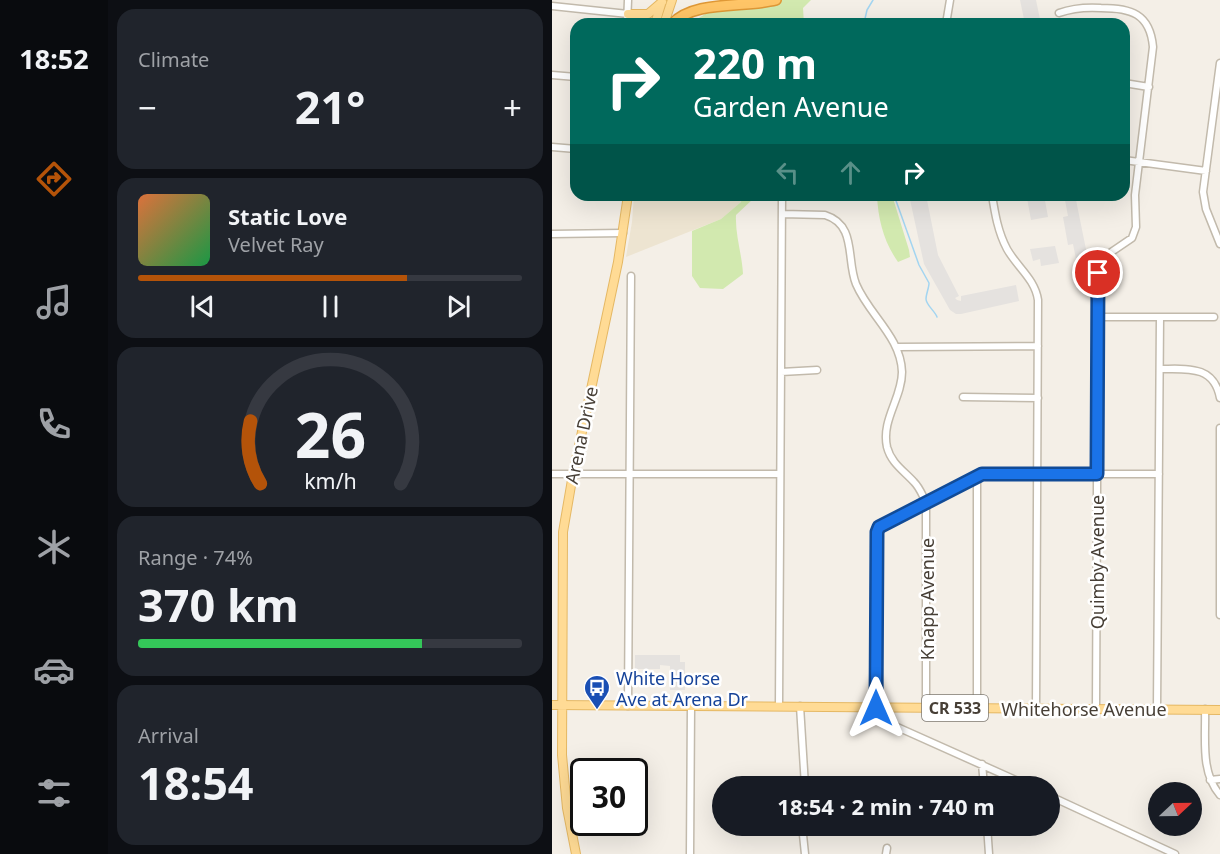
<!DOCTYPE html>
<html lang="en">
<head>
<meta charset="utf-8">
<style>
  body { margin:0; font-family:"Noto Sans",sans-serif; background:#20242c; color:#f1f3f6; height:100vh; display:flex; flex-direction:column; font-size:22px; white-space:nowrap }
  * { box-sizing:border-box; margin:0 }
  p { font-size:20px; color:#9ea1a6 }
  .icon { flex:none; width:33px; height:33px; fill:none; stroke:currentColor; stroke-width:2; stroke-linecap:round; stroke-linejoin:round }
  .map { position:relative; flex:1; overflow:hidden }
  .details { display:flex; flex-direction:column; gap:9px; padding:9px; background:#0d0f14; width:444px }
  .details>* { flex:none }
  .banner { position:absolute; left:18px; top:18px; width:560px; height:183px; border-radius:18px; box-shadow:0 6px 24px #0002; background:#00695c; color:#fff; overflow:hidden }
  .needle { width:39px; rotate:68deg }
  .buttons { position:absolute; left:596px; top:782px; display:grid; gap:12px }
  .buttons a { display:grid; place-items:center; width:54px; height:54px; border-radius:50%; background:#171b24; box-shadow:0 6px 24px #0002; font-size:30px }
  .speed { position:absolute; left:18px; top:758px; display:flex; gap:12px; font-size:30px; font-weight:700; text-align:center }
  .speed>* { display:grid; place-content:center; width:78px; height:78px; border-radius:50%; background:#171b24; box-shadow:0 6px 24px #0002; line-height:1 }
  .speed .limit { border:3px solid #111; border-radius:9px; background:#fff; color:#111 }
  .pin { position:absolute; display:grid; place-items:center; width:51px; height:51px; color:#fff; margin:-26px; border:3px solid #fff; border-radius:50%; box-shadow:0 2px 6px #0007 }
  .me { position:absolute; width:66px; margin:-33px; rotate:0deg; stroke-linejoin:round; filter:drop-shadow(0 0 4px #0008) }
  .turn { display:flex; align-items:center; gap:21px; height:126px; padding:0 24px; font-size:27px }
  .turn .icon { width:78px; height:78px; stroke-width:2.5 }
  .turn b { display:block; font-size:42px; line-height:51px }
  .lanes { display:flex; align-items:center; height:57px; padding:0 24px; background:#0003; justify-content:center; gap:30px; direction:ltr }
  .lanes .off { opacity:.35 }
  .big { font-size:45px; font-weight:700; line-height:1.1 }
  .details .widget { flex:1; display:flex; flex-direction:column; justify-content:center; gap:9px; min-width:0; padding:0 21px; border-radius:18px; background:#20242c }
  .details .dial { align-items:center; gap:0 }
  .dial svg { height:156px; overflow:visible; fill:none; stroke:#363941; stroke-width:7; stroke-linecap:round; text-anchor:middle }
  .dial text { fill:#f1f3f6; stroke:none }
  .song { display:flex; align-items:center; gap:18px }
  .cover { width:72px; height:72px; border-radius:9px; background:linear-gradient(135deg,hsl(20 70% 55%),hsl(140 70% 35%)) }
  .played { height:6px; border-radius:3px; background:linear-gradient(90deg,#b45309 70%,#363941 70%) }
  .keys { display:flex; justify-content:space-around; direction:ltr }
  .heat { display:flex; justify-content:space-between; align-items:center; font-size:33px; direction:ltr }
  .charge { height:9px; border-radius:4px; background:linear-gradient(90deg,#34c759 74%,#363941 0) }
  .trip { position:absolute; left:160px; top:776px; width:348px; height:60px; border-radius:30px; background:#171b24; box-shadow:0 6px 24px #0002; font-weight:700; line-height:60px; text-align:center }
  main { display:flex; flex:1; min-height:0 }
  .tab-bar { display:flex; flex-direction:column; width:108px; justify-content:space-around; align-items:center; background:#090b0e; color:#9ea1a6 }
  .tab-bar .icon { width:42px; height:42px }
  .tab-bar .on { color:#b45309 }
  .tab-bar b { font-size:27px; color:#f1f3f6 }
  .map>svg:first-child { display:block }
</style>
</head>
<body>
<main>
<nav class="tab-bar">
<b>18:52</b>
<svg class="icon on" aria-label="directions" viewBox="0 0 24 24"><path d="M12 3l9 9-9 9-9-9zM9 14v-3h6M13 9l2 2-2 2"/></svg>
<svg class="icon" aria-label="music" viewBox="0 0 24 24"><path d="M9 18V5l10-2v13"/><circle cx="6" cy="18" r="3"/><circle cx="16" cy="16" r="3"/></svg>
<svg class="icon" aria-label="phone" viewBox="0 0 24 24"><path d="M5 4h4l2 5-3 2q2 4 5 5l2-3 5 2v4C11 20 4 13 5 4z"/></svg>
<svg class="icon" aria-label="climate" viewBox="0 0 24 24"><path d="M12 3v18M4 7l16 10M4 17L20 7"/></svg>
<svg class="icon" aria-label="car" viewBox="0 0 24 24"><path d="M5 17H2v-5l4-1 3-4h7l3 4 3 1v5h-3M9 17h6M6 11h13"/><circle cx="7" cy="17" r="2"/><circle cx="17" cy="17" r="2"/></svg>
<svg class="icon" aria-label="filters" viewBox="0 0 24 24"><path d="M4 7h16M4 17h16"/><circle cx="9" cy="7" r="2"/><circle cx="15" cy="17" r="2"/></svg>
</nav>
<section class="details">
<div class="widget"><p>Climate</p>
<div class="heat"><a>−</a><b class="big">21°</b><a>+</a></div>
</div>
<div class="widget">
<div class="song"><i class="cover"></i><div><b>Static Love</b><p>Velvet Ray</p></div></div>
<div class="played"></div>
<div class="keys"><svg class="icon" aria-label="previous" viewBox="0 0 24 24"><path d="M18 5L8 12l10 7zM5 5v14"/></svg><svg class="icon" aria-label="pause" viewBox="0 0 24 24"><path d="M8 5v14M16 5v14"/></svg><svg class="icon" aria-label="next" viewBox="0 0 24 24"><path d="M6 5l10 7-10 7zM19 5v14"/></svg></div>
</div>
<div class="widget dial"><svg viewBox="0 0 100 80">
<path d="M14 69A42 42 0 1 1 86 69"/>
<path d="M14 69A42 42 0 0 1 9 37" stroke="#b45309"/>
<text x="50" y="56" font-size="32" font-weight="700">26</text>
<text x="50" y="72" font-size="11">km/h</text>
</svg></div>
<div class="widget"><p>Range · 74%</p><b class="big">370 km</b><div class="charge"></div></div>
<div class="widget"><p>Arrival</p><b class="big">18:54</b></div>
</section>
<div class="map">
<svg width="668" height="854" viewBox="0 0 668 854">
  <rect width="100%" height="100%" fill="#f4efe7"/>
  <path fill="#ede4d1" d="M 82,195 L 190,195 L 189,202 L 169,219 L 74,257 L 80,222 Z"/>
  <path fill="#d2e9af" d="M 176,0 L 259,0 L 251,8 L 252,24 L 137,24 Z
    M 190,195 L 210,195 L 201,199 L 184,215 C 183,235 190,254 191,274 L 171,289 L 148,288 L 140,276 L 140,231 L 169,219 L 189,202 Z
    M 325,195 L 340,195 L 357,250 L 358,257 L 346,262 C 332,242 326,220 325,195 Z"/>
  <path fill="#e5e2df" d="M 468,0 L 484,0 L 489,24 L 473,24 Z
    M 357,195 L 374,195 L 386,255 L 407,296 L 403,298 L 405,300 L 409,301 L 409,296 L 464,285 L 467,301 L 409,314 L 404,314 L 398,310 L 372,264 Z
    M 492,195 L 496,217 L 479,220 L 475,198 Z
    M 512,195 L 523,195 L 540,279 L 523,280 L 521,271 L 526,269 L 521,244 L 516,245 L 511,217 L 516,216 Z
    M 503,246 L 507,263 L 489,266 L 488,259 L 481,261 L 478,249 Z
    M 83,655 L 128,655 L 128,662 L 133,662 L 133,690 L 118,690 L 118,666 L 108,665 L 108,669 L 83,669 Z"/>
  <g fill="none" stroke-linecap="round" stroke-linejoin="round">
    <path stroke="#a3d5f1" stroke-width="1.5" d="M 312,23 L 315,10 L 321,0
      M 342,195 L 367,265 L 377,283 C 377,288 374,294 374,299 C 374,305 383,311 385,317"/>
    <defs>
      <path id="minor" d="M 0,6 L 76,14
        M 507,13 C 521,8 534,7 549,8 C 578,8 598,13 601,47 L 583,195 L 584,227 L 580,238 L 555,255 L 546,273 L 544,709
        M 75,24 L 76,0
        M 394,24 L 398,0
        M 668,63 L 651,192 L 654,209 L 668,244
        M 0,75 L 24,77
        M 572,83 L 597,87
        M 0,147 L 24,149
        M 572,160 L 654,171
        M 440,195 C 443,214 446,232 455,249 C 465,267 483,279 486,300 L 484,709
        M 230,214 L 273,215 C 305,225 294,259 304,284 C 317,315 349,337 350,372 C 350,398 329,420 335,447 C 339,463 352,471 362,482 C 368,488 370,495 374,502 L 374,708
        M 0,234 L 71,233
        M 546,317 L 662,317
        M 345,347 L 486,346
        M 608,369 C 635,369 662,365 668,398
        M 229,372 L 265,370
        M 411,397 L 486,398
        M 668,428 L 668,615
        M 0,474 L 228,474
        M 227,705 L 230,195
        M 76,706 L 79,276
        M 248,706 L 253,786
        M 425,709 L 425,476
        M 605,709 L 608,317
        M 653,709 C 654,738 648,772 668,795
        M 430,764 L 432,786
        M 658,780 L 668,779
        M 477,786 L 334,722 L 325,713 L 325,529 L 374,502 L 430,474 L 607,474
        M 498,796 L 623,854
        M 250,825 L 253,854
        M 435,825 L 437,854
        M 138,854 L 139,706
        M 334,854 L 335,848"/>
      <path id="major" d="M 76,14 L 96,14 L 110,2
        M 103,24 L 109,4
        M 112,24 L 120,0
        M 0,705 L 668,710
        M 24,854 L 15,808 L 10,755 L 11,532 L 21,474 L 66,262 L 76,195"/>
      <path id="highway" d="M 120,24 C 142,0 191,8 224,0"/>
    </defs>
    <use href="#minor" stroke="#c2baac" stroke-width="9"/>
    <use href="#major" stroke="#e5b864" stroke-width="10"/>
    <use href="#highway" stroke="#df9836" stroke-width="12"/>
    <use href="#minor" stroke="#fff" stroke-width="6"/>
    <use href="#major" stroke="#ffdb95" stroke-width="8"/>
    <use href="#highway" stroke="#ffc567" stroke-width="9"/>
  </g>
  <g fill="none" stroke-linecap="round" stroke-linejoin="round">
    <defs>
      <path id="route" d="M 324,708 L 325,532 L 327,527 L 430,474 L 545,474 L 546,273"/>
    </defs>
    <use href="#route" stroke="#114b97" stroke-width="15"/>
    <use href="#route" stroke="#1a73e8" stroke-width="10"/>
  </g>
  <defs>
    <symbol id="bus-pin" viewBox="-11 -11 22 30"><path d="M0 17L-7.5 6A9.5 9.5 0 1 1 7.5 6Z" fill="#1a4fb4" stroke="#fff"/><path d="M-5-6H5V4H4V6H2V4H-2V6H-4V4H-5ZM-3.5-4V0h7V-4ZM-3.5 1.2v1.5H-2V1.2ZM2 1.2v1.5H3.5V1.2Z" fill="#fff"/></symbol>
  </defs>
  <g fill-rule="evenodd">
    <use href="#bus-pin" x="30" y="673" width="30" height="40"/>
  </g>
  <g text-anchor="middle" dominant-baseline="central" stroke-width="5" stroke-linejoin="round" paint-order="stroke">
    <rect fill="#fff" stroke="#7e7972" stroke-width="1.5" x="370" y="695" width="66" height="26" rx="4.5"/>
    <g font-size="16" font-weight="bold" fill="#473f36">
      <text x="403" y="708">CR 533</text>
    </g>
    <g font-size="18" fill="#473f36" stroke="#fff">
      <text transform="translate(29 435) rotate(-78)">Arena Drive</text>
      <text transform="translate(545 562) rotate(-90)">Quimby Avenue</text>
      <text transform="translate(375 599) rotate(-90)">Knapp Avenue</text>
      <text x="532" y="709">Whitehorse Avenue</text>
    </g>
    <g font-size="18" fill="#164399" stroke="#fff" text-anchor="start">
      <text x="64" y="678">White Horse<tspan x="64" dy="21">Ave at Arena Dr</tspan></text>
    </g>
  </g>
</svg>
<div class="buttons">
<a><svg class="needle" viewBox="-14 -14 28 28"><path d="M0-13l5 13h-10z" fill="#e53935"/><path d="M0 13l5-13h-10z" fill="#9ea1a6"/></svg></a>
</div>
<div class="speed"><div class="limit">30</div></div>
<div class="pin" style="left:546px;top:273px;background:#d93025"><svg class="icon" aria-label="arrive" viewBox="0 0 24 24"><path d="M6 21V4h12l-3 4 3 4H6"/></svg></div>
<svg class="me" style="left:324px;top:708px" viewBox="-20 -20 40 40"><path d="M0-17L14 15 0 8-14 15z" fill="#1a73e8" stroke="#fff" stroke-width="4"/></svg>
<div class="trip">18:54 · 2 min · 740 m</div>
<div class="banner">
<div class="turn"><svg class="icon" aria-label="right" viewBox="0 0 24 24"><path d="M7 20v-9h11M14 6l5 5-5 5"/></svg><div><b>220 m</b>Garden Avenue</div></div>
<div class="lanes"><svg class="icon off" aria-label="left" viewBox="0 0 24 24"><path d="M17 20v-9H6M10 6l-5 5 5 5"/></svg><svg class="icon off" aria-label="ahead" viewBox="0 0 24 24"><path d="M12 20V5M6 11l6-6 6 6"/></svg><svg class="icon" aria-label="right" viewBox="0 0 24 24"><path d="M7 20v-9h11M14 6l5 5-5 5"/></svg></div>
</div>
</div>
</main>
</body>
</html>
